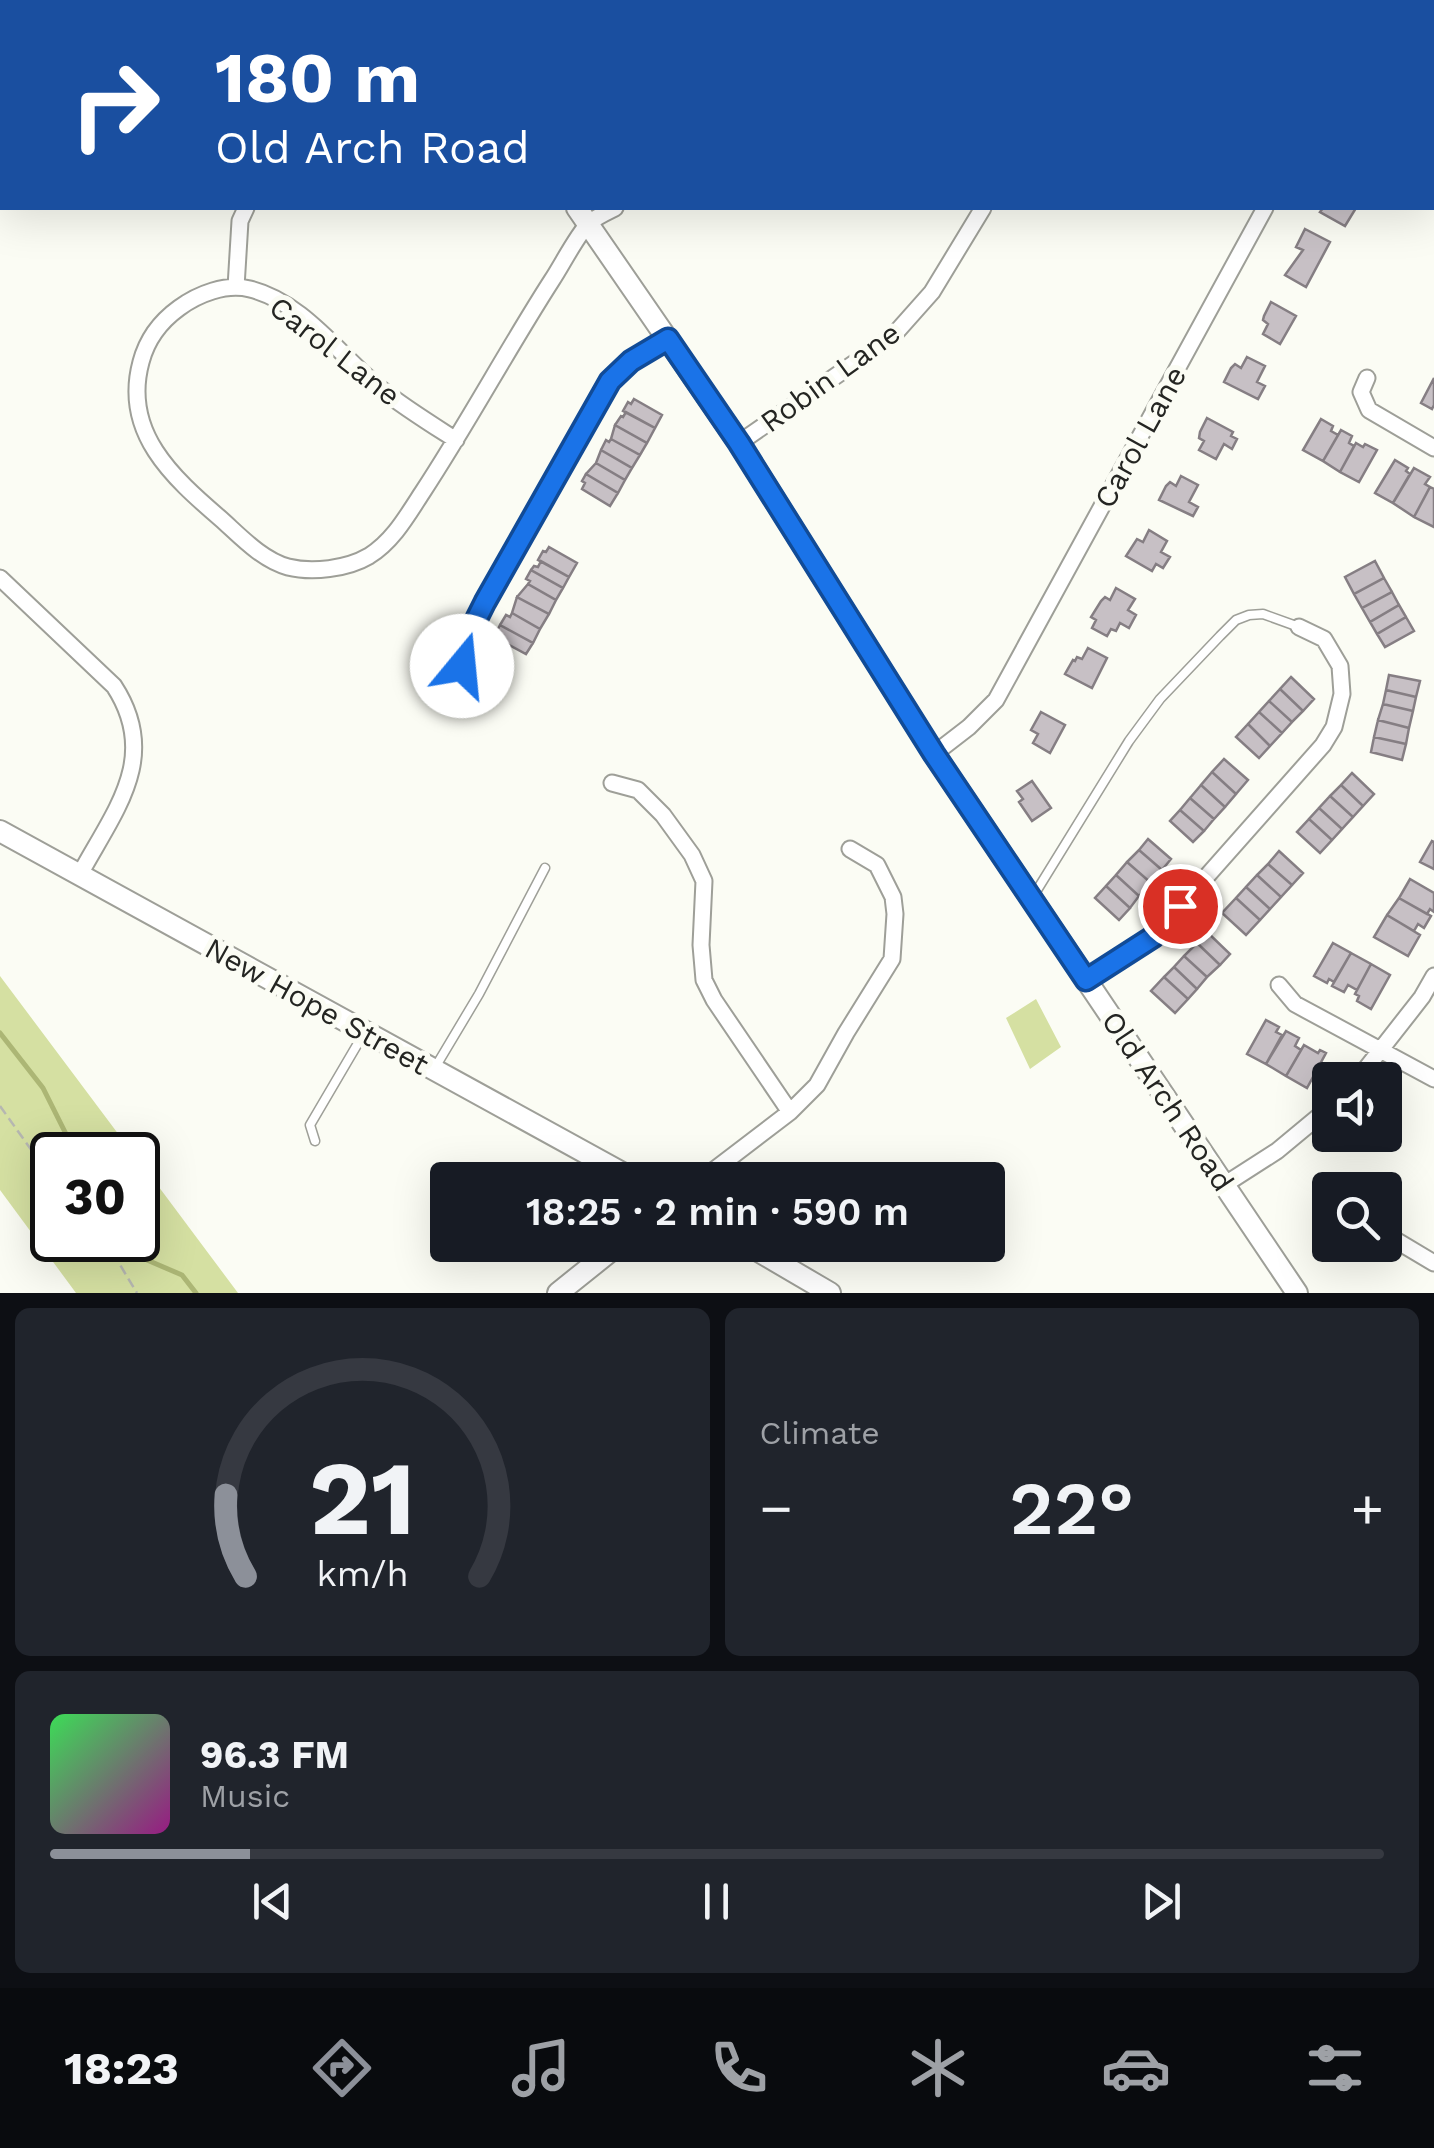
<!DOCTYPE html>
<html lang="en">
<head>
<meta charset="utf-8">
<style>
  body { margin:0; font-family:"Work Sans",sans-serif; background:#20242c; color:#f1f3f6; height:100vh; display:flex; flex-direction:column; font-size:38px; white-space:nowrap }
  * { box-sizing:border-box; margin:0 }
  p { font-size:32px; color:#9ea1a6 }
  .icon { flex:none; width:55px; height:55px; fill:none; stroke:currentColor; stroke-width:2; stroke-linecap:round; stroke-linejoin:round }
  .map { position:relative; height:1293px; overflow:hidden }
  .drawer { display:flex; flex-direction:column; gap:15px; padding:15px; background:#0d0f14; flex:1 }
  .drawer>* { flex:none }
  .top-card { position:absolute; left:0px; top:0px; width:1435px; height:210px; box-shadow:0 10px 40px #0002; background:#1a4fa0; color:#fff; overflow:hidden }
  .fabs { position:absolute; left:1312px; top:1062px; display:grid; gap:20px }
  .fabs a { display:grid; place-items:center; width:90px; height:90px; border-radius:10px; background:#171b24; box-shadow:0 10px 40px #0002; font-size:50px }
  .speed { position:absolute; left:30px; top:1132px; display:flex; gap:20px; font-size:50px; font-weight:700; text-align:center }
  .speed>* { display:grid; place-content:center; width:130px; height:130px; border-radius:50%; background:#171b24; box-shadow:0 10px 40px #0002; line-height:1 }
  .speed .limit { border:5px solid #111; border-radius:15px; background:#fff; color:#111 }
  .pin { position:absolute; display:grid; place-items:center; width:85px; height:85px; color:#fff; margin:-42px; border:5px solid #fff; border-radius:50%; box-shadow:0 2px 10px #0007 }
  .me { position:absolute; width:110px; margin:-55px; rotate:17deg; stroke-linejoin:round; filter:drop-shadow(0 0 8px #0008) }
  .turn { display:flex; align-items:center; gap:35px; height:210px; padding:0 50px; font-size:45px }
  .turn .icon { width:130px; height:130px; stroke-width:2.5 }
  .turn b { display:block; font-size:70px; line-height:85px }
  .big { font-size:75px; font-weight:600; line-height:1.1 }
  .drawer .tile { flex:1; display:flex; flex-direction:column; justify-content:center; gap:15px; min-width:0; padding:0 35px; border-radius:15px; background:#20242c }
  .drawer .dial { align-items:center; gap:0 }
  .dial svg { height:260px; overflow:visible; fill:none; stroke:#363941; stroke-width:7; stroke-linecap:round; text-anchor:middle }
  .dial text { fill:#f1f3f6; stroke:none }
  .song { display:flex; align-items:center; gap:30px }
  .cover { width:120px; height:120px; border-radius:15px; background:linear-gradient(135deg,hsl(130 70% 55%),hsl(310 70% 35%)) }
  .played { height:10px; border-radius:5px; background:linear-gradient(90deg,#8c9099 15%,#363941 15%) }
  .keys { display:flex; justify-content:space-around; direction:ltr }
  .heat { display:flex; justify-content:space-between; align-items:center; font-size:55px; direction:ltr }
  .drawer .tiles { flex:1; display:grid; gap:15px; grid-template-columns:1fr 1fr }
  .tile:last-child { grid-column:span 2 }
  .trip { position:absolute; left:430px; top:1162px; width:575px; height:100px; border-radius:10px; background:#171b24; box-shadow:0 10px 40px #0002; font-weight:600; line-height:100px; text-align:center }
  .menu { display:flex; height:160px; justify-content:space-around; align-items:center; background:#090b0e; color:#9ea1a6 }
  .menu .icon { width:70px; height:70px }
  .menu .on { color:#8c9099 }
  .menu b { font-size:45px; color:#f1f3f6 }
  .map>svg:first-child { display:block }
</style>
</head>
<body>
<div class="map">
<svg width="1434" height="1293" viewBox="0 0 1434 1293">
  <rect width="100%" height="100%" fill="#fbfcf4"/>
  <path fill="#d5e0a2" d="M 0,976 L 134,1155 L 52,1155 L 52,1240 L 138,1240 L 138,1159 L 238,1293 L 76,1293 L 0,1190 Z
    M 1036,999 L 1061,1047 L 1030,1069 L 1006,1018 Z"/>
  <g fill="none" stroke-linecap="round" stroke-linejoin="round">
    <path stroke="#acb675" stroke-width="5" d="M 0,1033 L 43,1088 L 66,1134 L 79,1155
      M 134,1240 L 147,1260 L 182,1275 L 196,1293"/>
  </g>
  <path fill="#c7c0c5" stroke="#857e83" stroke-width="2.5" d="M 1323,208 L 1356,208 L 1345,226 L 1320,212 Z
    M 1305,229 L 1330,242 L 1306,287 L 1285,275 L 1303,250 L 1296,247 Z
    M 1271,302 L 1296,316 L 1280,344 L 1263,334 L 1268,324 L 1263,320 L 1264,316 Z
    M 1247,357 L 1265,366 L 1257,382 L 1265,386 L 1258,399 L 1224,382 L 1231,368 L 1235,364 L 1241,368 Z
    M 1434,378 L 1434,405 L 1432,409 L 1421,403 Z
    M 634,399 L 662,415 L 655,428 L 623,411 L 628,402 L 631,404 Z
    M 626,412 L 655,428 L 647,443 L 615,425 L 621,416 L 623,417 Z
    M 1207,418 L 1233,432 L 1231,436 L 1237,439 L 1232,449 L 1224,444 L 1216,459 L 1199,450 L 1204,441 L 1199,438 L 1200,432 Z
    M 1321,419 L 1333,426 L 1331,431 L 1338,435 L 1323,461 L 1303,450 Z
    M 615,425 L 647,443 L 640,455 L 611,439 Z
    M 1341,430 L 1352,436 L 1349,443 L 1354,446 L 1340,472 L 1323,461 Z
    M 611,439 L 640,455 L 632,468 L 601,450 L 606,440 L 609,442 Z
    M 1356,443 L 1363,447 L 1365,444 L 1377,450 L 1359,482 L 1340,472 Z
    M 601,450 L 632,468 L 625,480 L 596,463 Z
    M 1395,460 L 1408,468 L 1406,471 L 1410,474 L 1393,503 L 1375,493 Z
    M 596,463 L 625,480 L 618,493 L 586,474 Z
    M 1414,468 L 1430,477 L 1425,484 L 1430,487 L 1414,517 L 1393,503 Z
    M 586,474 L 618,493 L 610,506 L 582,489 L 585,483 L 582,481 Z
    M 1181,476 L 1198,485 L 1189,502 L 1198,507 L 1193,516 L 1159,500 L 1166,486 L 1170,482 L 1176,486 Z
    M 1430,487 L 1434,489 L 1434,527 L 1414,517 Z
    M 1149,530 L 1167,541 L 1161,552 L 1170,557 L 1163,568 L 1156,564 L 1152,571 L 1126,556 L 1137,539 L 1143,542 Z
    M 549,547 L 577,563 L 569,577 L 538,560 L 543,551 L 546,552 Z
    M 541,561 L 569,577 L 563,588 L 531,570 L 534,566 L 538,567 Z
    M 1375,561 L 1384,578 L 1354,594 L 1345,577 Z
    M 531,570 L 563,588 L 556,600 L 528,584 L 530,581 L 526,579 Z
    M 1384,578 L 1392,592 L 1362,608 L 1354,594 Z
    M 528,584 L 556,600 L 549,614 L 517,597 Z
    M 1116,588 L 1135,599 L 1128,610 L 1136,615 L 1129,628 L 1120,623 L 1116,631 L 1111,629 L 1107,636 L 1092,628 L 1096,620 L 1091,617 L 1101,601 L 1105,597 L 1110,600 Z
    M 1392,592 L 1399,605 L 1370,622 L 1362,608 Z
    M 517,597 L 549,614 L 540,629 L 512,613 Z
    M 1399,605 L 1406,617 L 1377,634 L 1370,622 Z
    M 512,613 L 540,629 L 533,643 L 500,625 L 506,615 L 510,617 Z
    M 1406,617 L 1414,631 L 1385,647 L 1377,634 Z
    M 500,625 L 533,643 L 526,654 L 494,637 Z
    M 1088,648 L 1107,658 L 1092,688 L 1065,674 L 1073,660 L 1075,661 L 1077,657 L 1082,659 Z
    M 1389,675 L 1420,681 L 1416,697 L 1386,690 Z
    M 1291,677 L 1314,699 L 1303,711 L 1280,689 Z
    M 1280,689 L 1303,711 L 1292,722 L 1269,701 Z
    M 1386,690 L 1416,697 L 1413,711 L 1383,704 Z
    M 1269,701 L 1292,722 L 1282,733 L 1259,712 Z
    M 1383,704 L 1413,711 L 1409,728 L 1378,720 Z
    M 1041,712 L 1065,725 L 1050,753 L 1033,743 L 1038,734 L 1031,730 Z
    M 1259,712 L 1282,733 L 1270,746 L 1248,724 Z
    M 1378,720 L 1409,728 L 1406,744 L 1374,737 Z
    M 1248,724 L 1270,746 L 1259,758 L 1236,737 Z
    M 1374,737 L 1406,744 L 1402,760 L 1371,752 Z
    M 1224,759 L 1248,780 L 1236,794 L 1212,772 Z
    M 1212,772 L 1236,794 L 1225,807 L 1201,785 Z
    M 1352,773 L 1374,794 L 1363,806 L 1341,785 Z
    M 1032,781 L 1051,808 L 1032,821 L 1019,802 L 1023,799 L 1017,791 Z
    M 1201,785 L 1225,807 L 1214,819 L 1190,798 Z
    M 1341,785 L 1363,806 L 1353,817 L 1330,796 Z
    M 1330,796 L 1353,817 L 1342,829 L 1319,808 Z
    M 1190,798 L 1214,819 L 1204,831 L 1180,810 Z
    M 1319,808 L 1342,829 L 1332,840 L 1309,819 Z
    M 1180,810 L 1204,831 L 1193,842 L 1170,821 Z
    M 1309,819 L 1332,840 L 1320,853 L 1297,832 Z
    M 1148,839 L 1171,859 L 1162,870 L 1139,850 Z
    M 1432,841 L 1434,842 L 1434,869 L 1420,862 Z
    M 1139,850 L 1162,870 L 1151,883 L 1127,862 Z
    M 1279,851 L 1303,873 L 1292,885 L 1268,864 Z
    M 1127,862 L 1151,883 L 1139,896 L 1116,875 Z
    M 1268,864 L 1292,885 L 1281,897 L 1257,875 Z
    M 1116,875 L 1139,896 L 1130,908 L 1106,886 Z
    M 1257,875 L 1281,897 L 1270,909 L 1246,887 Z
    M 1410,879 L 1434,893 L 1434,912 L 1430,909 L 1427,914 L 1399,898 Z
    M 1106,886 L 1130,908 L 1119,920 L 1095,898 Z
    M 1246,887 L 1270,909 L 1260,920 L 1236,898 Z
    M 1236,898 L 1260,920 L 1246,935 L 1222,913 Z
    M 1399,898 L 1431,916 L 1424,928 L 1418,924 L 1414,931 L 1387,915 Z
    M 1387,915 L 1420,935 L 1408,956 L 1374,937 Z
    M 1207,932 L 1230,954 L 1220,965 L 1197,943 Z
    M 1197,943 L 1220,965 L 1207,977 L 1184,956 Z
    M 1333,943 L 1351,953 L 1334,982 L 1329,979 L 1327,983 L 1314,976 Z
    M 1351,953 L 1371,964 L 1357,990 L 1348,985 L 1344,992 L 1332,986 Z
    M 1184,956 L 1207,977 L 1197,989 L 1174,967 Z
    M 1371,964 L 1390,975 L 1371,1009 L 1357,1001 L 1359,996 L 1355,994 Z
    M 1174,967 L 1197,989 L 1188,999 L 1164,977 Z
    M 1164,977 L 1188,999 L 1175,1013 L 1151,991 Z
    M 1266,1020 L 1279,1027 L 1276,1032 L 1282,1035 L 1266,1064 L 1247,1054 Z
    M 1286,1031 L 1299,1038 L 1295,1046 L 1301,1050 L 1286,1076 L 1266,1064 Z
    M 1304,1045 L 1318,1053 L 1320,1050 L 1326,1053 L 1307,1088 L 1286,1076 Z"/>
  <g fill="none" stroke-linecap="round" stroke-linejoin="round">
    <defs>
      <path id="service" d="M 1320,0 L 1325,2
        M 446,2 L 447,0
        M 1275,2 L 1276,0
        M 1373,2 L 1374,0
        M 1034,895 L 1129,741 L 1160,699 L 1220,636 L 1236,620 L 1249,615 L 1263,614 L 1299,627
        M 436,1066 L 479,994 L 545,868
        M 315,1141 L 310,1125 L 364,1033"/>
      <path id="minor" d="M 1243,0 L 1248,2
        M 799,2 L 801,0
        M 1101,2 L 1103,0
        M 236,287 L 240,221 L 246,208
        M 1367,378 L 1361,392 L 1369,410 L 1434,448
        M 456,440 C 431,424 405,408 381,389 C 340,356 303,302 250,289 C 226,283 198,294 179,308 C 161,321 147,339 141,362 C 122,432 172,477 221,519 C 240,536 262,560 288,567 C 312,573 347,569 369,556 C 393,541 407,516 422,493 C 468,423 507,350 552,280 C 562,265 577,235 589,223 C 596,217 607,212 615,208
        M 739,443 L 892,337 L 932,292 L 983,208
        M 0,578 L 114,686 C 161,758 114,811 79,876
        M 462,666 L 466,640 L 485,602 L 610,381 L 631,361 L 668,339
        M 934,754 L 969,727 L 996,700 L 1265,208
        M 612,783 L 638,790 L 663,815 L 692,855 L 704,881 L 701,945 L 704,980 L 714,1000 L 790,1112
        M 1086,980 L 1153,937 L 1323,745 L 1334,727 L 1342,694 L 1340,666 L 1324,639 L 1299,627
        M 1279,985 L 1295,1004 L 1434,1079
        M 1357,1080 L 1422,997 L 1434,976
        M 701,1180 L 790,1112 L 817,1085 L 846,1033 L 892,959 L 895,914 L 893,897 L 877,865 L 850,849
        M 1224,1185 L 1277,1151 L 1330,1107
        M 1387,1235 L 1434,1263"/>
      <path id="tertiary" d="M 408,0 L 410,2
        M 577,208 L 739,443 L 934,754 L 1297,1293
        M 0,831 L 635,1180
        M 748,1245 L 830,1293
        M 558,1293 L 618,1245"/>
    </defs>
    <use href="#service" stroke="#9e9f98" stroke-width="11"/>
    <use href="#minor" stroke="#9e9f98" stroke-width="19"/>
    <use href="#tertiary" stroke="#9e9f98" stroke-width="24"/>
    <path stroke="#b6b7b1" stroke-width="2.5" stroke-dasharray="10 5" stroke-linecap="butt" d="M 0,1106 L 52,1179
      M 105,1240 L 137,1293"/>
    <use href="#service" stroke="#fff" stroke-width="8"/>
    <use href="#minor" stroke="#fff" stroke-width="15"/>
    <use href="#tertiary" stroke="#fff" stroke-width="20"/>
  </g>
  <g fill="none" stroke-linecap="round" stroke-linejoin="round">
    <defs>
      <path id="route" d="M 462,666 L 466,640 L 485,602 L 610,381 L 631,361 L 668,339 L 739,443 L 934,754 L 1086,980 L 1153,937 L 1180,906"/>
    </defs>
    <use href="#route" stroke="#114b97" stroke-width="25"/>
    <use href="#route" stroke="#1a73e8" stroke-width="18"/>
  </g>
  <g text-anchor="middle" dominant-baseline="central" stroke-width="10" stroke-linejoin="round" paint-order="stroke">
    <g font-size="30" fill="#242522" stroke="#fbfcf4">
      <text transform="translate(335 351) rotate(38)">Carol Lane</text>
      <text transform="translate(830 377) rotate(-36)">Robin Lane</text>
      <text transform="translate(1140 437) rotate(-61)">Carol Lane</text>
      <text transform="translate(317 1006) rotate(29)">New Hope Street</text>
      <text transform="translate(1168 1101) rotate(56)">Old Arch Road</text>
    </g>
  </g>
</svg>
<div class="fabs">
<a><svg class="icon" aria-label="sound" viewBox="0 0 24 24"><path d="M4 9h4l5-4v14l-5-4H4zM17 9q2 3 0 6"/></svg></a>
<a><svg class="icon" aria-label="search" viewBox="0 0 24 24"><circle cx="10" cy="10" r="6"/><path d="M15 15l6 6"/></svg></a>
</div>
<div class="speed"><div class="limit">30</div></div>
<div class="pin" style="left:1180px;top:906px;background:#d93025"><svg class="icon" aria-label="arrive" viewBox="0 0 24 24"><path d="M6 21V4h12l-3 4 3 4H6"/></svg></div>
<svg class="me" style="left:462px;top:666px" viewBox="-20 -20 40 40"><circle r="19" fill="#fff"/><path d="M0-13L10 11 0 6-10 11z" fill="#1a73e8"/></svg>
<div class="trip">18:25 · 2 min · 590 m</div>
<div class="top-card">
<div class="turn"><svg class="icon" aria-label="right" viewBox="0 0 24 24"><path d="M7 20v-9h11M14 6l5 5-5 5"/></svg><div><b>180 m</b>Old Arch Road</div></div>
</div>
</div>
<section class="drawer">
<div class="tiles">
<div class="tile dial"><svg viewBox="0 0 100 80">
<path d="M14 69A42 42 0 1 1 86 69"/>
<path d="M14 69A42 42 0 0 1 8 44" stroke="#8c9099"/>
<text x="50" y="56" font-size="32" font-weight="700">21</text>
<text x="50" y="72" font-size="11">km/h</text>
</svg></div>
<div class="tile"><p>Climate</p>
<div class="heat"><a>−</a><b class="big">22°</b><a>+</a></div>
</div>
<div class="tile">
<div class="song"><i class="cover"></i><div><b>96.3 FM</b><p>Music</p></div></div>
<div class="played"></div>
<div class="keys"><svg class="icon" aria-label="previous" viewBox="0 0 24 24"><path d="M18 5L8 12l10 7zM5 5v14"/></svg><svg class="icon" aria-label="pause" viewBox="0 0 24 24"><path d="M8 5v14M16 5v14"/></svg><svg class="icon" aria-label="next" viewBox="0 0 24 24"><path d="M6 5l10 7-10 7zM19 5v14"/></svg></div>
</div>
</div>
</section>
<nav class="menu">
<b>18:23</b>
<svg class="icon on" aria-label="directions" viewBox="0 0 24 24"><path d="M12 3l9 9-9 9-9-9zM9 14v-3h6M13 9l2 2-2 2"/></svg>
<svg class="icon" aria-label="music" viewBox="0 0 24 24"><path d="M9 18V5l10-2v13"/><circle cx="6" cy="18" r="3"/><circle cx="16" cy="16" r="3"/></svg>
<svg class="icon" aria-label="phone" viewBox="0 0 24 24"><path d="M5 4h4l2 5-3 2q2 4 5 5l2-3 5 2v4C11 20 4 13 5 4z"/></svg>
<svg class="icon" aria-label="climate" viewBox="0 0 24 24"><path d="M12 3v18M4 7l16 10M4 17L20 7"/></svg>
<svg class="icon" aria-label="car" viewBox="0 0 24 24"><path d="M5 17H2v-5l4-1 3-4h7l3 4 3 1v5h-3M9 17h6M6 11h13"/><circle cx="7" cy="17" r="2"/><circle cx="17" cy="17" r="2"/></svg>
<svg class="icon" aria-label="filters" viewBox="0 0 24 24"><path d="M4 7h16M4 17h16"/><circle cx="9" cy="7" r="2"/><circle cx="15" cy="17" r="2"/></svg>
</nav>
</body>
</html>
